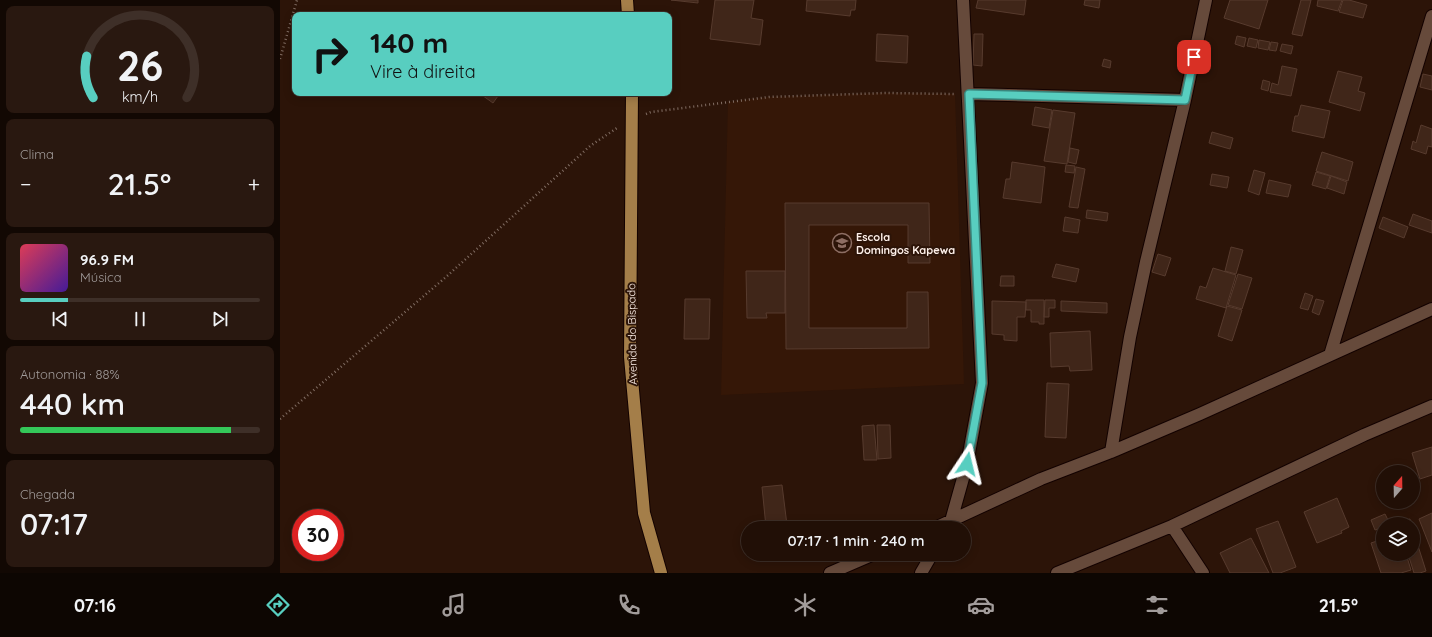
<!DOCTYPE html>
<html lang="pt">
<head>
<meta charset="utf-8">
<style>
  body { margin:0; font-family:Quicksand,sans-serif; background:#291810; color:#f1f3f6; height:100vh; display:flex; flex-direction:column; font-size:15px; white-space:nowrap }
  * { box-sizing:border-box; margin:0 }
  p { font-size:13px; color:#a29c9b }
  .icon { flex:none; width:22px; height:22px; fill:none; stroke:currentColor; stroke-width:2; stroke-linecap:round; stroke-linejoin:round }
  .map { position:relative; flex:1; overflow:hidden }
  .sheet { display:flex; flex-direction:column; gap:6px; padding:6px; background:#120803; width:280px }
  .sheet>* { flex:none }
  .banner { position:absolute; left:12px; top:12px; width:380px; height:84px; border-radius:8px; box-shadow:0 2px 10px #0003,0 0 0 1px #3e2f28; background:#58cec0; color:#111; overflow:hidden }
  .needle { width:26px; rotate:20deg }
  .controls { position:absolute; left:1096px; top:465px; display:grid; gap:8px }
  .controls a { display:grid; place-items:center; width:44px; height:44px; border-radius:50%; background:#210f06; box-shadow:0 2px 10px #0003,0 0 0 1px #3e2f28; font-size:20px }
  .speed { position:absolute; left:12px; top:509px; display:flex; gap:8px; font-size:20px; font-weight:700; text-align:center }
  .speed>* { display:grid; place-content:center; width:52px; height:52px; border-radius:50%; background:#210f06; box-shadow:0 2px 10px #0003,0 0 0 1px #3e2f28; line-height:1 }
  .speed .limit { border:6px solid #d22; background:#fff; color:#111 }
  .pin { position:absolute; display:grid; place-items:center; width:34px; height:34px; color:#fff; margin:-17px; border-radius:8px; box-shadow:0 2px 6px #0006 }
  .me { position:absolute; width:44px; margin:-22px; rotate:10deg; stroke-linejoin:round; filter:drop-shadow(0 0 3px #0008) }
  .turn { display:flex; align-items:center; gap:14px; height:84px; padding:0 12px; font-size:18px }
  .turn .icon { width:52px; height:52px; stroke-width:2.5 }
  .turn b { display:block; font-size:28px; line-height:34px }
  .big { font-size:30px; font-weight:600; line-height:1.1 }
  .sheet .card { flex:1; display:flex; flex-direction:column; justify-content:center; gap:6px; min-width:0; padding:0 14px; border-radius:8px; background:#291810 }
  .sheet .dial { align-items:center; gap:0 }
  .dial svg { height:104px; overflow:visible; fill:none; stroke:#3e2f28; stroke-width:7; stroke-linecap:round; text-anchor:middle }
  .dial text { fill:#f1f3f6; stroke:none }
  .song { display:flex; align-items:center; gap:12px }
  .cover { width:48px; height:48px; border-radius:6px; background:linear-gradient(135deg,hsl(350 70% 55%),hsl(260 70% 35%)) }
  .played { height:4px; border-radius:2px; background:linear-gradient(90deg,#58cec0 20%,#3e2f28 20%) }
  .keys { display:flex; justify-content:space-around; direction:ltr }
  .heat { display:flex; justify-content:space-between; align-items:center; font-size:22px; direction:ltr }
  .charge { height:6px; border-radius:3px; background:linear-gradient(90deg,#34c759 88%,#3e2f28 0) }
  .trip { position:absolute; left:461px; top:521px; width:230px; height:40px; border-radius:20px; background:#210f06; box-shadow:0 2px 10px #0003,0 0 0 1px #3e2f28; font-weight:600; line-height:40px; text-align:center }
  .tab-bar { display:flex; height:64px; justify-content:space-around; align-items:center; background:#0d0602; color:#a29c9b }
  .tab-bar .icon { width:28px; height:28px }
  .tab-bar .current { color:#58cec0 }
  .tab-bar b { font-size:18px; color:#f1f3f6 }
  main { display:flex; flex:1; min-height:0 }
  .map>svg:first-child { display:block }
</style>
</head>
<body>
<main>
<section class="sheet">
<div class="card dial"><svg viewBox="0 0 100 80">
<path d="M14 69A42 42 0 1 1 86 69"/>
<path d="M14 69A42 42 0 0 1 9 37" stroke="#58cec0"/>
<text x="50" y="56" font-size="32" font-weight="700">26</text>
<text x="50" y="72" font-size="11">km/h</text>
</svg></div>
<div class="card"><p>Clima</p>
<div class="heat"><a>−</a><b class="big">21.5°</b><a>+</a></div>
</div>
<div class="card">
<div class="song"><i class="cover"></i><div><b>96.9 FM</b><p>Música</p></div></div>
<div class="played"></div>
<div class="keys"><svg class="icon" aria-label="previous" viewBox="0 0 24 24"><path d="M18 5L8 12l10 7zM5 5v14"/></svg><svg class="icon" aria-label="pause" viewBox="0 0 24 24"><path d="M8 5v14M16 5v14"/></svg><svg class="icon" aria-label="next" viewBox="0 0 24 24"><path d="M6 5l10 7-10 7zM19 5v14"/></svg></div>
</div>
<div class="card"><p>Autonomia · 88%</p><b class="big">440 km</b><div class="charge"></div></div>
<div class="card"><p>Chegada</p><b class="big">07:17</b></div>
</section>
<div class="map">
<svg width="1152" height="573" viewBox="0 0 1152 573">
  <rect width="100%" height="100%" fill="#2c1408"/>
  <path fill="#351707" d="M 605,93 L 675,94 L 684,384 L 441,395 L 448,102 L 489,97 Z"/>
  <path fill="#402619" stroke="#573b2e" d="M 391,0 L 418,0 L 418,3 Z
    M 435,0 L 474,0 L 471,18 L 483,20 L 480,45 L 430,39 Z
    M 527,0 L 576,0 L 575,10 L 571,10 L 570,16 L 526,11 Z
    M 698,0 L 746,0 L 744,15 L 696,8 Z
    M 805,0 L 820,0 L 819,8 L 804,5 Z
    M 950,0 L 988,0 L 979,29 L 944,18 Z
    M 1021,0 L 1031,0 L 1022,36 L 1012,34 Z
    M 1038,0 L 1062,0 L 1058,11 L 1037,6 Z
    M 1063,0 L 1069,0 L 1087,5 L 1083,18 L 1059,12 Z
    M 597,34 L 628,36 L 627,63 L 596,61 Z
    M 694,34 L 703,34 L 702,66 L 693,65 Z
    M 957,36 L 966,38 L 964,47 L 955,44 Z
    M 969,38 L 978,40 L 976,48 L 967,46 Z
    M 979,40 L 990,42 L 988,50 L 978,48 Z
    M 991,42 L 998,43 L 996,51 L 989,50 Z
    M 1002,44 L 1013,46 L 1011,54 L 1000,51 Z
    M 824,59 L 831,61 L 830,68 L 822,66 Z
    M 1002,66 L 1017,69 L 1011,96 L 990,92 L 992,83 L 998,85 Z
    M 1058,71 L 1082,77 L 1078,91 L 1085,93 L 1080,111 L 1049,102 Z
    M 1143,74 L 1152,76 L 1152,90 L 1140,87 Z
    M 983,80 L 990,82 L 988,91 L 981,89 Z
    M 199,93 L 214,93 L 218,96 L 213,103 Z
    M 1021,105 L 1050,111 L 1044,138 L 1012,131 L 1015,116 L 1018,116 Z
    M 755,107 L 772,110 L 769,128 L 752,125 Z
    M 773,110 L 795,113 L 787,164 L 764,161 Z
    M 1141,125 L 1152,129 L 1152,147 L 1148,146 L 1146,154 L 1131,149 L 1133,141 L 1136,143 Z
    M 932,132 L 953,138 L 950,149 L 929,143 Z
    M 790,148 L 799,150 L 796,164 L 788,162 Z
    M 1042,152 L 1073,162 L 1068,181 L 1036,171 Z
    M 732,162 L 765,167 L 761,203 L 723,198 L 726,179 L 730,179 Z
    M 786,165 L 795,166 L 794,173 L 785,172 Z
    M 796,167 L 805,169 L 798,208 L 789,207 Z
    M 974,170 L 985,173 L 979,195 L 968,191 Z
    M 1036,172 L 1050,176 L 1046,189 L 1032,185 Z
    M 932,174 L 949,177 L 947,188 L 930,185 Z
    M 1051,176 L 1067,182 L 1064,194 L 1047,188 Z
    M 989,180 L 1011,185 L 1008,197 L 986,193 Z
    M 505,203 L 649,203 L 650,263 L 628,263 L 628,225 L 529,225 L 529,328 L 627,328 L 627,292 L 648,292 L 649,348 L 506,349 Z
    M 807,210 L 828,213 L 827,221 L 806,218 Z
    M 1133,214 L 1152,221 L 1152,233 L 1129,225 Z
    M 785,217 L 800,220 L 798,233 L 783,231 Z
    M 1103,217 L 1128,227 L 1124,238 L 1099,228 Z
    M 951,247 L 963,250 L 956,274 L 945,271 Z
    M 878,254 L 891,258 L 885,276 L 872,272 Z
    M 776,264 L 799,269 L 796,282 L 772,277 Z
    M 933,268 L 956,275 L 946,308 L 916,299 L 920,286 L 926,288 Z
    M 466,271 L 505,271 L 505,313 L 486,313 L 487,318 L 467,318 Z
    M 958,274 L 972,278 L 962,309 L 948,305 Z
    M 721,276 L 734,276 L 734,286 L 720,286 Z
    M 1025,293 L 1033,296 L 1028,310 L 1020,308 Z
    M 405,299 L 430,299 L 429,339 L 404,339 Z
    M 1036,299 L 1044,301 L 1039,315 L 1032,312 Z
    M 746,300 L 764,300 L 764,324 L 759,324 L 759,322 L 751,322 L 751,310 L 746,310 Z
    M 765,300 L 775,300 L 775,308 L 769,308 L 769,317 L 764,317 Z
    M 712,301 L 746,302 L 745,317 L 737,317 L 737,341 L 724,340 L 724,335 L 712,334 Z
    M 781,301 L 827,303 L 827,313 L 781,311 Z
    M 947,306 L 962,310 L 952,341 L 938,336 Z
    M 810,331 L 812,370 L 790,371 L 789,366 L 771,367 L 770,333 Z
    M 767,383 L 789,384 L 786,438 L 765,437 Z
    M 594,425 L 597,460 L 584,460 L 582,426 Z
    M 597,425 L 610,425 L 611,458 L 598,459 Z
    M 1152,447 L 1152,475 L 1140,479 L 1132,453 Z
    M 502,485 L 507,525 L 486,527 L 482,487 Z
    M 1057,498 L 1069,527 L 1061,531 L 1062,533 L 1037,543 L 1024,512 Z
    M 1152,513 L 1152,552 L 1139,519 Z
    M 1105,514 L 1110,524 L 1103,524 L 1103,527 L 1095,530 L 1091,520 Z
    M 1130,519 L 1131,524 L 1119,524 L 1119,522 Z
    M 998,521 L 1016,567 L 1000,573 L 993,573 L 976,529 Z
    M 1133,530 L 1146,571 L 1140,573 L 1134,573 L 1128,554 L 1133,554 Z
    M 971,538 L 989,573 L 950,573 L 940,553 Z
    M 1103,539 L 1103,554 L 1126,554 L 1131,570 L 1121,573 L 1101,573 L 1091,543 Z"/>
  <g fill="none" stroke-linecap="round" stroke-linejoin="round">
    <defs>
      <path id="minor" d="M 689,94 L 905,100
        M 1050,355 L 1152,16
        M 831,452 L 850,337 L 866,262 L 905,100 L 926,0
        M 668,526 L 671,521 L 687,464 L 702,383 L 683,0
        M 892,526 L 923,573
        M 655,528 L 761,479 L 831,452 L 920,414 L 1152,309
        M 550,573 L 594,554
        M 641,573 L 652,554
        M 777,573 L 892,526 L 1084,435 L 1152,406"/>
      <path id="major" d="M 347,0 L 348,15
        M 352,93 L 350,357 L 364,513 L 381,573"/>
    </defs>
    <use href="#minor" stroke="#130200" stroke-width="14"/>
    <use href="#major" stroke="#130200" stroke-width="14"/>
    <path stroke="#826e64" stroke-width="2.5" stroke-dasharray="1 3" stroke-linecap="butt" d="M 0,59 L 17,0
      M 366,114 L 371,112 L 489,97 L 605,93 L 674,94
      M 0,419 L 166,277 L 310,146 L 337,128"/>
    <use href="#minor" stroke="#664a3b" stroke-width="12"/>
    <use href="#major" stroke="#a47e49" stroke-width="12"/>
  </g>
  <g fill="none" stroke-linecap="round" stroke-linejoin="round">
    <defs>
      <path id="route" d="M 687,464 L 702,383 L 689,94 L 905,100 L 914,57"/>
    </defs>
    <use href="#route" stroke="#39867d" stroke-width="10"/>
    <use href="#route" stroke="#58cec0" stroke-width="7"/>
  </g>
  <defs>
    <symbol id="school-ring" viewBox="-11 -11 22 22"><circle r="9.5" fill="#2c1408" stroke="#8d6e63" stroke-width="1.5"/><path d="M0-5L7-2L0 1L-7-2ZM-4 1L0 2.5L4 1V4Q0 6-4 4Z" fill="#8d6e63"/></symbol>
  </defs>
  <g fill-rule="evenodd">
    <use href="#school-ring" x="551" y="232" width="22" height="22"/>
  </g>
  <g text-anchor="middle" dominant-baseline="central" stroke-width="4" stroke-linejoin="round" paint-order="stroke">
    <g font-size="11" font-weight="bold" fill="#fef0e9" stroke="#2c1408" text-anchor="start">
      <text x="576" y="237">Escola<tspan x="576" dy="13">Domingos Kapewa</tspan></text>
    </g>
    <g font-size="11" fill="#fef0e9" stroke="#2c1408">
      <text transform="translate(352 334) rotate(-91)">Avenida do Bispado</text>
    </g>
  </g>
</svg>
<div class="controls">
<a><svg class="needle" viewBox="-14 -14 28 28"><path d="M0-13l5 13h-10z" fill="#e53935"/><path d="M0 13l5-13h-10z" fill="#a29c9b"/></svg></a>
<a><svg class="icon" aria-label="layers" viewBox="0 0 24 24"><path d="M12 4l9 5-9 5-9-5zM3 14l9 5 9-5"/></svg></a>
</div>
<div class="speed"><div class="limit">30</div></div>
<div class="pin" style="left:914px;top:57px;background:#d93025"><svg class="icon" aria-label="arrive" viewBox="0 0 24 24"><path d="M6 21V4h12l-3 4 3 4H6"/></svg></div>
<svg class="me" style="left:687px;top:464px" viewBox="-20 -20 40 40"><path d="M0-17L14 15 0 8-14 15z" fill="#58cec0" stroke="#fff" stroke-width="4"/></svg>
<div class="trip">07:17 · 1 min · 240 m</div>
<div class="banner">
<div class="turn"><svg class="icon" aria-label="right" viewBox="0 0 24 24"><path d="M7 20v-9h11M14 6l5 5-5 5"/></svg><div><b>140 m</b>Vire à direita</div></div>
</div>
</div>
</main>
<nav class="tab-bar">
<b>07:16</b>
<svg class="icon current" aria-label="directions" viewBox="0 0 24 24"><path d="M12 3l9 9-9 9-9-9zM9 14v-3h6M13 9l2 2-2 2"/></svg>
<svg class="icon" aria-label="music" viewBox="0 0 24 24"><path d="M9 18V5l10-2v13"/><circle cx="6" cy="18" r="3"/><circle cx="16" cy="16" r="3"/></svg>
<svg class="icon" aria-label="phone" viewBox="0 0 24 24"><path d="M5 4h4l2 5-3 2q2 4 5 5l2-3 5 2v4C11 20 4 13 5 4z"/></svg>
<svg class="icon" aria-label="climate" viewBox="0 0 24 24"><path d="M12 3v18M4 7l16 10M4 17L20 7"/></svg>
<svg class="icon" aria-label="car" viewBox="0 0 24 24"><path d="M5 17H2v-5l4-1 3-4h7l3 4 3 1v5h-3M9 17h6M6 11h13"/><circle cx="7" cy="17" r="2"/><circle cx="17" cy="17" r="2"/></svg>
<svg class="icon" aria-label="filters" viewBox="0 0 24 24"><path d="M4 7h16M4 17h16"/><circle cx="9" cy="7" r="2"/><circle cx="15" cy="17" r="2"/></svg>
<b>21.5°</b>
</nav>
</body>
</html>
